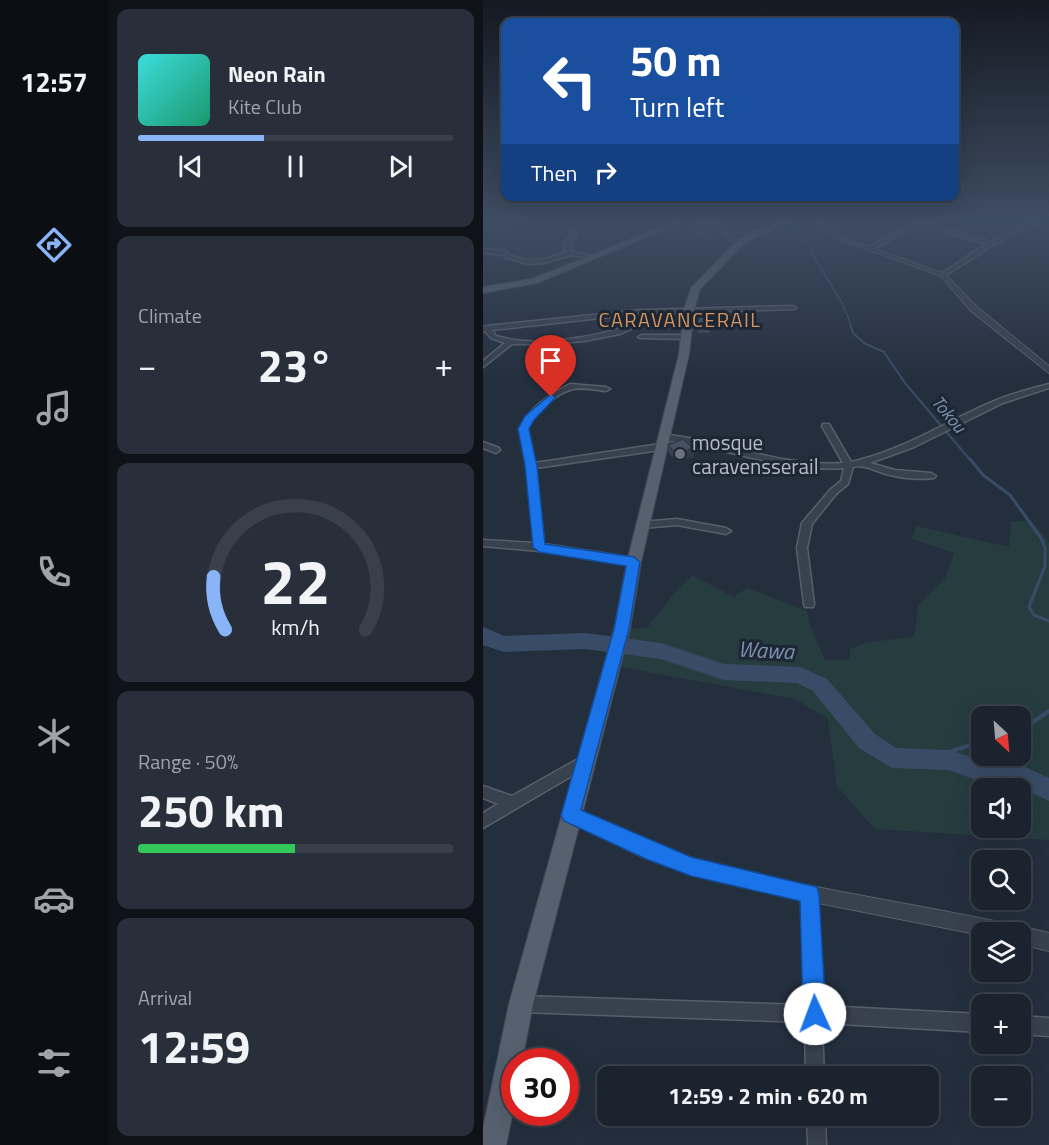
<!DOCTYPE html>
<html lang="en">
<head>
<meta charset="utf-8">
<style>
  body { margin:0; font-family:"Titillium Web",sans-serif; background:#282f3a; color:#f1f3f6; height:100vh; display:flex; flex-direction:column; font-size:22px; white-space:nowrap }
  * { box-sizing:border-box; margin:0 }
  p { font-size:20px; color:#a0a4aa }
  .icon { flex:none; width:33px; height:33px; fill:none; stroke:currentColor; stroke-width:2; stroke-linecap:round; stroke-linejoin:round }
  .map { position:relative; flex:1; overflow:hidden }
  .panel { display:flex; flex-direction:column; gap:9px; padding:9px; background:#0f1319; width:375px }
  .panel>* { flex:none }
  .guide { position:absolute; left:18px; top:18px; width:458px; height:183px; border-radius:12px; box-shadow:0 6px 24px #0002,0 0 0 2px #39404a; background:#1a4fa0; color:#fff; overflow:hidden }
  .needle { width:39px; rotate:154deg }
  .buttons { position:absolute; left:488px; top:706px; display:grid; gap:12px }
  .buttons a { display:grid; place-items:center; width:60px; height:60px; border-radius:12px; background:#1b232e; box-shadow:0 6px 24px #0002,0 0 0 2px #39404a; font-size:30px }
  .speed { position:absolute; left:18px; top:1048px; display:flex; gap:12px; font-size:30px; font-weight:700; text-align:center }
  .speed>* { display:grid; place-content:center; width:78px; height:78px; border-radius:50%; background:#1b232e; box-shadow:0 6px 24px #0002,0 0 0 2px #39404a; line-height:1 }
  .speed .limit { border:9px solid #d22; background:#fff; color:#111 }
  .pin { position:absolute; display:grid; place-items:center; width:51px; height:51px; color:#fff; margin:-62px -26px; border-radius:50% 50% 50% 0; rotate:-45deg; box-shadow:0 0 6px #0007 }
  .pin .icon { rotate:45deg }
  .me { position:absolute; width:66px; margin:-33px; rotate:358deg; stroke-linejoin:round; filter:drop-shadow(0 0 4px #0008) }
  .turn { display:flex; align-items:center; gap:21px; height:126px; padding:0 30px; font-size:27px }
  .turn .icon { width:78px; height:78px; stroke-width:2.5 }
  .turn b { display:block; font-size:42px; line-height:51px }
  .then { display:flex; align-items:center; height:57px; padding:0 30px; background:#0003; gap:12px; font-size:22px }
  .big { font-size:45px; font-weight:700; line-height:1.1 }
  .panel .widget { flex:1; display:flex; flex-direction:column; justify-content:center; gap:9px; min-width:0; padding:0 21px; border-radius:12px; background:#282f3a }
  .panel .dial { align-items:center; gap:0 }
  .dial svg { height:156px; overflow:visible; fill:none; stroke:#39404a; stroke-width:7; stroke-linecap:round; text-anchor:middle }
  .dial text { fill:#f1f3f6; stroke:none }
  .song { display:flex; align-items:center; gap:18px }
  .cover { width:72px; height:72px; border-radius:9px; background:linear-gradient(135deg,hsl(180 70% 55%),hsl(160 70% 35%)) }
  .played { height:6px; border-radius:3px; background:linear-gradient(90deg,#8ab4f8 40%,#39404a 40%) }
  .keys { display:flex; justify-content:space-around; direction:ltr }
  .heat { display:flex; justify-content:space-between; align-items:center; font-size:33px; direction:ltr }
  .charge { height:9px; border-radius:4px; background:linear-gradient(90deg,#34c759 50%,#39404a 0) }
  .trip { position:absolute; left:114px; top:1066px; width:342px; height:60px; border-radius:12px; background:#1b232e; box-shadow:0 6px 24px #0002,0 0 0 2px #39404a; font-weight:700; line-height:60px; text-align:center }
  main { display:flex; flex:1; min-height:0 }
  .menu { display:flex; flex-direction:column; width:108px; justify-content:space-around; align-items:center; background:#0b0e12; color:#a0a4aa }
  .menu .icon { width:42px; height:42px }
  .menu .active { color:#8ab4f8 }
  .menu b { font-size:27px; color:#f1f3f6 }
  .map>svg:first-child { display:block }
</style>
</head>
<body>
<main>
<nav class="menu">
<b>12:57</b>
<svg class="icon active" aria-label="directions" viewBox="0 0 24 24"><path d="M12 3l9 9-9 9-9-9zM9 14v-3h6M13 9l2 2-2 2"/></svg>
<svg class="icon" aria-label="music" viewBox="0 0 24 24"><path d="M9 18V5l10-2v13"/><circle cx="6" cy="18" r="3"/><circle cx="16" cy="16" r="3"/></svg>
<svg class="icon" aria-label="phone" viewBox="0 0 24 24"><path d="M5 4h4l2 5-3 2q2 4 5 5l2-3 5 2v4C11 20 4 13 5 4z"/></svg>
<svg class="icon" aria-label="climate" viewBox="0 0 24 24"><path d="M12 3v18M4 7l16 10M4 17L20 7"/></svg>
<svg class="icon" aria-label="car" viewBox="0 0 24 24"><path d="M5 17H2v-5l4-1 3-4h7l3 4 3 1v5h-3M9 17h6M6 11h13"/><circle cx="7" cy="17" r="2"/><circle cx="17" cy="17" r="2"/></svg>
<svg class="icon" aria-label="filters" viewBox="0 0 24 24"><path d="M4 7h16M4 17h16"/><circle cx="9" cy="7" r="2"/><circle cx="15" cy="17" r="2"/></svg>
</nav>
<section class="panel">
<div class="widget">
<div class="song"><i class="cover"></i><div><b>Neon Rain</b><p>Kite Club</p></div></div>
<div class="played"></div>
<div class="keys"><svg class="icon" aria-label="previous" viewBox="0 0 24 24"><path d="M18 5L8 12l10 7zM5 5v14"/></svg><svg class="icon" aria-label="pause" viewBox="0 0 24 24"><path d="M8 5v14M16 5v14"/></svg><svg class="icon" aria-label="next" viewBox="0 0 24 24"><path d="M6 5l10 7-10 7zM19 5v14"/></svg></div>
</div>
<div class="widget"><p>Climate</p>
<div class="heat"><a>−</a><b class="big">23°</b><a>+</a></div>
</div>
<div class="widget dial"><svg viewBox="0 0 100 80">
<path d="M14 69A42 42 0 1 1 86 69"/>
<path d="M14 69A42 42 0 0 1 8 42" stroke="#8ab4f8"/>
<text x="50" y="56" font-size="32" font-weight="700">22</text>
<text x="50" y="72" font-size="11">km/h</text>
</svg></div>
<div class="widget"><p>Range · 50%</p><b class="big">250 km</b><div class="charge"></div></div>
<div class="widget"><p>Arrival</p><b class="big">12:59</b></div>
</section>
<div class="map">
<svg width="566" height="1145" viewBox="0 0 566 1145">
  <rect width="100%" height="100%" fill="#242f3e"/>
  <path fill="#263c3f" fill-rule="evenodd" d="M 548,520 L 566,543 L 566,840 L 392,829 L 354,786 L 345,719 L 312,699 L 137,667 L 146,629 L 164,628 L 188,597 L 209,575 L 251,597 L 264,588 L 324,611 L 327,625 L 342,660 L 367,660 L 367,649 L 382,643 L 431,636 L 436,605 L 462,578 L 471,553 L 429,539 L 433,526 L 526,547 L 528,522 ZM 498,717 L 537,717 L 537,756 L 498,756 ZM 498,789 L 537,789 L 537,828 L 498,828 Z"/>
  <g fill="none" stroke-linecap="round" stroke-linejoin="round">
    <path stroke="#394c67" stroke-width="1.5" d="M 310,224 C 323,234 327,249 335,263 C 347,286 361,300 368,326"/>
    <path stroke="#394c67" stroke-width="2" d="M 367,324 L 370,333 L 381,343 L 401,352 L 422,383 L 488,461"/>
    <path stroke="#394c67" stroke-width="3" d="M 487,459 L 500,475 L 527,495 L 558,538 L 562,548 L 562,566 L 546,607 L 551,615 L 566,621"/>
    <path stroke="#394c67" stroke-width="4" d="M 537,731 L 566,711
      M 443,759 L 498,742"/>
    <path fill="#394c67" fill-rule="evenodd" d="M 0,627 L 21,636 L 102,633 L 178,643 L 241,664 L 317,667 L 344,679 L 392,734 L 413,748 L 466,750 L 501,761 L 538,765 L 566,778 L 566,801 L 535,786 L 501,783 L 466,770 L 409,768 L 376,748 L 330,691 L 314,683 L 241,680 L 178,659 L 102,649 L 21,652 L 0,645 Z"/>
    <defs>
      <path id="minor" d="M 427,220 L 440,220 L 440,221 L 508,242 L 553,220 L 560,220 L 510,245 L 460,277 L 457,275 L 458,274 L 503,244 L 437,224 L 390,249 L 385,248 L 432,222 Z
        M 86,231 L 90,231 L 94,235 L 88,241 L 88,249 L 90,252 L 111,256 L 111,258 L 88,255 L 61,263 L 45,264 L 24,258 L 21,255 L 0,253 L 0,249 L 23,251 L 28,256 L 45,260 L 61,259 L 84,252 L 82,249 L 82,241 L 88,235 Z
        M 310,306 L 313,308 L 312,309 L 162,314 L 162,323 L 137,334 L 101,341 L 66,344 L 29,344 L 0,367 L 0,361 L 22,343 L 8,338 L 2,331 L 0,331 L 0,327 L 4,326 L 158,310 ZM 155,314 L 156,321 C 128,335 63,345 31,340 C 25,339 19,337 13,336 L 9,330 Z
        M 159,335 L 202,335 L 206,337 L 202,339 L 157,338 L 155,337 Z
        M 87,384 L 123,387 L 127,389 L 123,391 C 113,390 99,387 90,389 C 71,394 53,412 44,429 L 52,463 L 177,444 L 181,447 L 177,450 L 53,468 L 61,544 L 151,558 L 155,559 L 156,562 L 155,565 L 151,566 L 56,551 L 0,546 L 0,540 L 51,543 L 44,466 L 36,429 C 48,406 65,396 87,384 Z
        M 566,384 L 566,388 L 520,403 L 431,447 L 387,463 L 412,470 L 448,473 L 453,476 L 451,478 C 436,480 418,478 403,474 C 392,471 381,464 370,467 L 365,484 L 353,494 L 329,524 L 324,548 L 331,604 L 330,607 L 322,607 L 321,604 L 314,548 L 319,523 L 347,490 L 358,481 L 361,468 C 299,473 241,446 180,440 L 176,437 L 180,434 L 200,437 C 254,446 305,467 360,463 L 339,426 L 340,424 L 346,424 L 368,462 C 419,451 462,422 509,402 C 527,394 547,389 566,384 Z
        M 0,442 L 16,448 L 17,450 L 13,453 L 0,448 Z
        M 194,519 L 243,528 L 248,531 L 243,534 L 194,525 L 159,528 L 154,525 L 159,522 Z
        M 104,754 L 109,756 L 111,760 L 109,764 L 0,828 L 0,813 L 15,804 L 0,798 L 0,786 L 29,796 Z
        M 327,886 L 332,889 L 335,894 L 338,1006 L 498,1014 L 498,1032 L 339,1023 L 341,1077 L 323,1077 L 322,1022 L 38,1012 L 32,1010 L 30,1004 L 32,998 L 38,996 L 322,1005 L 319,894 L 322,889 Z
        M 537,1016 L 566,1018 L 566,1036 L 537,1034 Z
        M 324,1116 L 342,1116 L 343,1145 L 325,1145 Z"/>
      <path id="tertiary" d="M 228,220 L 234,220 L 248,236 L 258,243 L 258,245 C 246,245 236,229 228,220 Z
        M 329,220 L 336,220 L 359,237 L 462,274 L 494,307 L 566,366 L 566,373 L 488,311 L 458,276 L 355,239 Z
        M 88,807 C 129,824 167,846 210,858 C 326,891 449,905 566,933 L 566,951 L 537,944 L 537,933 L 498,933 L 498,935 L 289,894 L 210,875 L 157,856 L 82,820 L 80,815 L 82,810 Z"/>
      <path id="primary" d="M 195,220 L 205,220 L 54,283 L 0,293 L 0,287 L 49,279 Z
        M 302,220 L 312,220 L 269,239 L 259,246 L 217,289 L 211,310 L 206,354 L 158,562 L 147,629 L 50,1004 L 39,1062 L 32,1062 L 32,1102 L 23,1145 L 0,1145 L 0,1128 L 26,1004 L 131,629 L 144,562 L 196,354 L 201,310 L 208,288 L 253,242 L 263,235 Z"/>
    </defs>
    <use href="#minor" stroke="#565f6c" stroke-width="3"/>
    <use href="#tertiary" stroke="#565f6c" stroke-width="2"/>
    <use href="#primary" stroke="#414a57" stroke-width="2"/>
    <use href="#minor" fill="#38414e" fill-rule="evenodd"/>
    <use href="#tertiary" fill="#38414e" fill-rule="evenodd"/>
    <use href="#primary" fill="#56606e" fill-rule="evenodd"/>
  </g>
  <path fill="#3b4654" d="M 210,220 L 234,230 L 234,239 L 220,241 L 211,229 Z
    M 228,313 L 229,320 L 226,333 L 215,333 L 214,325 Z
    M 185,445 L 210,448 L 211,456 L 195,462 L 186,453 Z"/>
  <path fill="#303945" d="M 234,230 L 234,239 L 220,241 L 219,232 Z
    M 228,313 L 229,320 L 226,333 L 225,326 Z
    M 210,448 L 211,456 L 195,462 L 194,455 Z"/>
  <path fill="#455162" stroke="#303945" stroke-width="1.5" d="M 210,220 L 226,220 L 234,230 L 219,232 Z
    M 218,313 L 228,313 L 225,326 L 214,325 Z
    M 200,439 L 210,448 L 194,455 L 185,445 Z"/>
  <linearGradient id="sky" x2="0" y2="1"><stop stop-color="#141a22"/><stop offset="0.58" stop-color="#3f4d63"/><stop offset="1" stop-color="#3f4d63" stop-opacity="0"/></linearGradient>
  <rect width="566" height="380" fill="url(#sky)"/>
  <path fill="#1a73e8" stroke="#114b97" stroke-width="1.5" d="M 68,394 L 73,397 L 51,420 L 46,429 L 54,466 L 62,544 L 151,557 L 157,562 L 146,629 L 98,810 L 208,857 L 334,887 L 336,894 L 343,1014 L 339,1022 L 332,1025 L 324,1022 L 320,1014 L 317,901 L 208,876 L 163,859 L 81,821 L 78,815 L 131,629 L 143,566 L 56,552 L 50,547 L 42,466 L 35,429 L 42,416 Z"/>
  <circle fill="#6b7280" stroke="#1d2633" stroke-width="2" cx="197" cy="454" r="6"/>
  <g text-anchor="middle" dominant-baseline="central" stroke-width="6" stroke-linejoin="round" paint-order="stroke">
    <g font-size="18" font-style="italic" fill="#7c92b1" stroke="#1d2633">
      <text transform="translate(466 414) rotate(50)">Tokou</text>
    </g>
    <g font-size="20" letter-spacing="1.5" fill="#d59563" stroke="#1d2633">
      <text x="197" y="319">CARAVANCERAIL</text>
    </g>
    <g font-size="21" fill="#b4bcc9" stroke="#1d2633" text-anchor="start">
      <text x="209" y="442">mosque<tspan x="209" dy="24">caravensserail</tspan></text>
    </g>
    <g font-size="22" font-style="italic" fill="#7c92b1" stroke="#1d2633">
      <text transform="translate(283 650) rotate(3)">Wawa</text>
    </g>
  </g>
</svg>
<div class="buttons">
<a><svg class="needle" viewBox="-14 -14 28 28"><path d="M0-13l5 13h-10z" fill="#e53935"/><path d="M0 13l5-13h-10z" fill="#a0a4aa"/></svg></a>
<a><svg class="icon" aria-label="sound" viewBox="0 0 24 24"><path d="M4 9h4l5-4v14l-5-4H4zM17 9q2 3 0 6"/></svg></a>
<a><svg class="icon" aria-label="search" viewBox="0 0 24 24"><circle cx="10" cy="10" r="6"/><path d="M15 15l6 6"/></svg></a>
<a><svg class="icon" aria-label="layers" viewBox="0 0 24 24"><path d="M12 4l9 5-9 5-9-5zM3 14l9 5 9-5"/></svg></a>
<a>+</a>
<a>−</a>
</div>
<div class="speed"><div class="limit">30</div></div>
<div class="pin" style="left:68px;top:397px;background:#d93025"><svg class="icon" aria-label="arrive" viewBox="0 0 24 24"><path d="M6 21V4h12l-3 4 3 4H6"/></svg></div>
<svg class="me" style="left:332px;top:1014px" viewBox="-20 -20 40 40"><circle r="19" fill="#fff"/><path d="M0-13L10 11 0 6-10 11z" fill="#1a73e8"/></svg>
<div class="trip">12:59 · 2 min · 620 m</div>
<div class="guide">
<div class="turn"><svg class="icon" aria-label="left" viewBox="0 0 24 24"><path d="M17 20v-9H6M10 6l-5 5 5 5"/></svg><div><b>50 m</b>Turn left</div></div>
<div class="then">Then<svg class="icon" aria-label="right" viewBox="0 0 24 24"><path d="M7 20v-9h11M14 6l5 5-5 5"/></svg></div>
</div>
</div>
</main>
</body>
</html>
